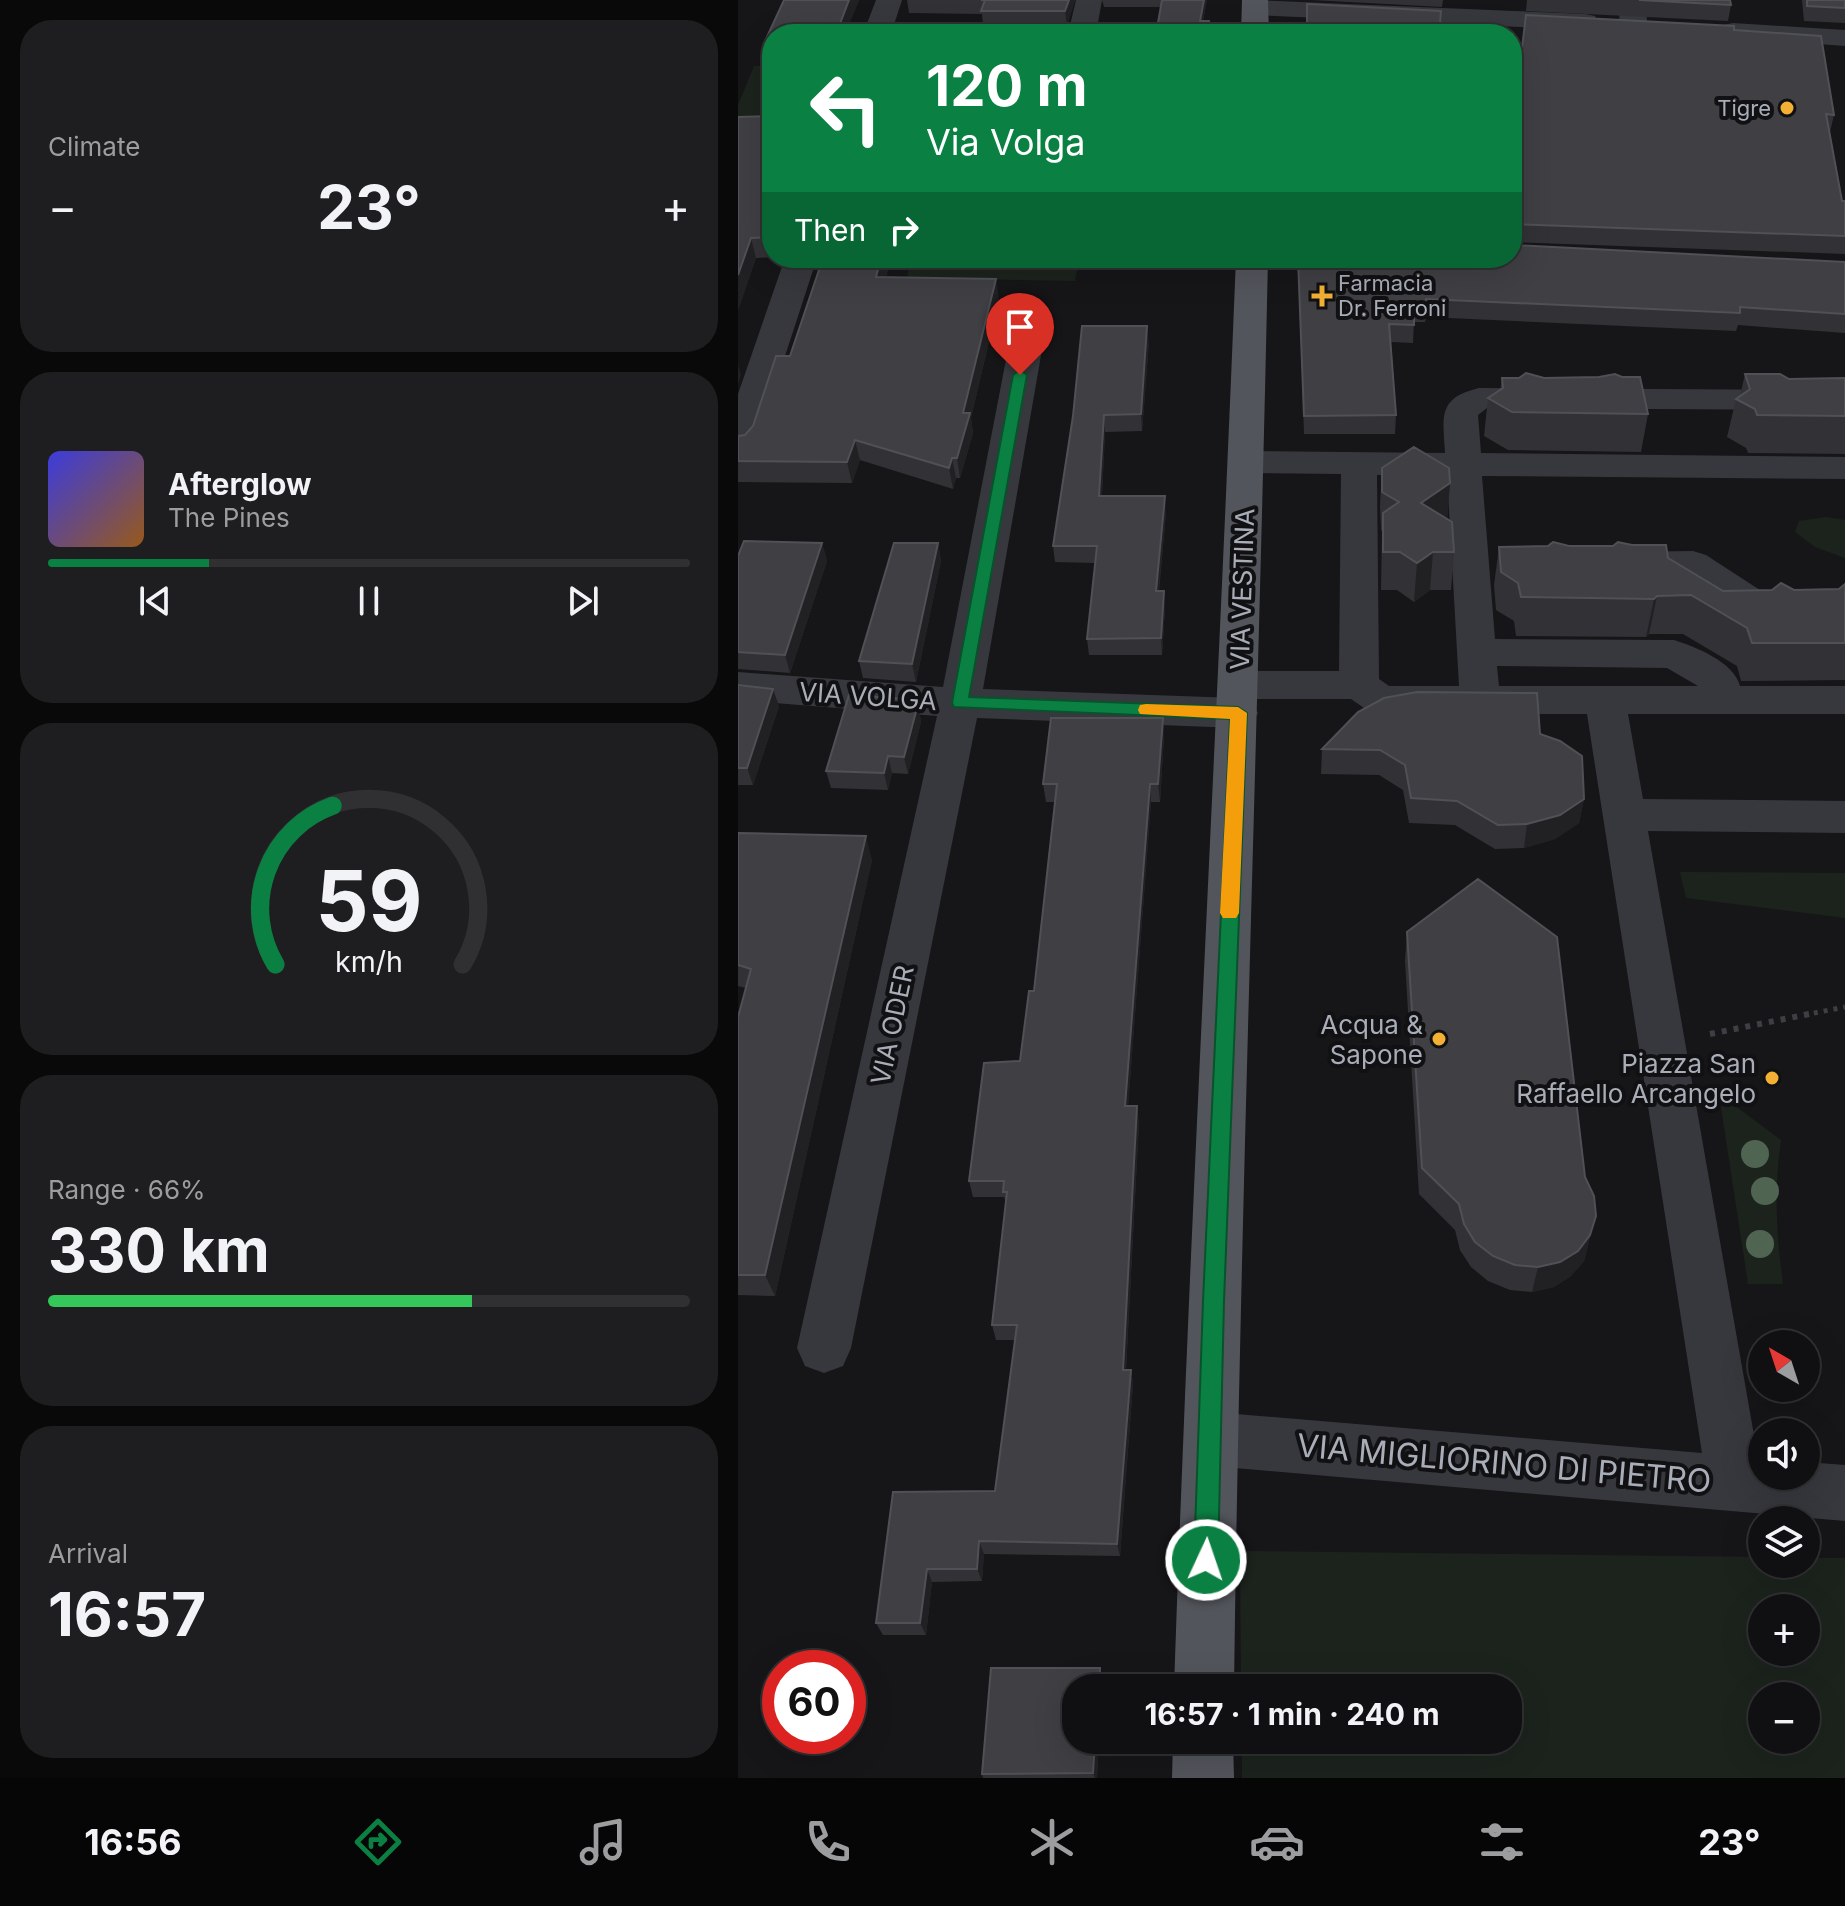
<!DOCTYPE html>
<html lang="en">
<head>
<meta charset="utf-8">
<style>
  body { margin:0; font-family:Inter,sans-serif; background:#1e1e20; color:#f1f3f6; height:100vh; display:flex; flex-direction:column; font-size:30px; white-space:nowrap }
  * { box-sizing:border-box; margin:0 }
  p { font-size:26px; color:#9c9d9f }
  .icon { flex:none; width:44px; height:44px; fill:none; stroke:currentColor; stroke-width:2; stroke-linecap:round; stroke-linejoin:round }
  .map { position:relative; flex:1; overflow:hidden }
  .side { display:flex; flex-direction:column; gap:20px; padding:20px; background:#09090a; width:738px }
  .side>* { flex:none }
  .top-card { position:absolute; left:24px; top:24px; width:760px; height:244px; border-radius:32px; box-shadow:0 8px 32px #0002,0 0 0 2px #303032; background:#0b8043; color:#fff; overflow:hidden }
  .needle { width:52px; rotate:321deg }
  .controls { position:absolute; left:1010px; top:1330px; display:grid; gap:16px }
  .controls a { display:grid; place-items:center; width:72px; height:72px; border-radius:50%; background:#101012; box-shadow:0 8px 32px #0002,0 0 0 2px #303032; font-size:40px }
  .speed { position:absolute; left:24px; top:1650px; display:flex; gap:16px; font-size:40px; font-weight:700; text-align:center }
  .speed>* { display:grid; place-content:center; width:104px; height:104px; border-radius:50%; background:#101012; box-shadow:0 8px 32px #0002,0 0 0 2px #303032; line-height:1 }
  .speed .limit { border:12px solid #d22; background:#fff; color:#111 }
  .pin { position:absolute; display:grid; place-items:center; width:68px; height:68px; color:#fff; margin:-82px -34px; border-radius:50% 50% 50% 0; rotate:-45deg; box-shadow:0 0 8px #0007 }
  .pin .icon { rotate:45deg }
  .me { position:absolute; width:88px; margin:-44px; rotate:3deg; stroke-linejoin:round; filter:drop-shadow(0 0 6px #0008) }
  .turn { display:flex; align-items:center; gap:28px; height:168px; padding:0 32px; font-size:36px }
  .turn .icon { width:104px; height:104px; stroke-width:2.5 }
  .turn b { display:block; font-size:56px; line-height:68px }
  .then { display:flex; align-items:center; height:76px; padding:0 32px; background:#0003; gap:16px; font-size:30px }
  .big { font-size:60px; font-weight:700; line-height:1.1 }
  .side .card { flex:1; display:flex; flex-direction:column; justify-content:center; gap:12px; min-width:0; padding:0 28px; border-radius:32px; background:#1e1e20 }
  .side .dial { align-items:center; gap:0 }
  .dial svg { height:208px; overflow:visible; fill:none; stroke:#303032; stroke-width:7; stroke-linecap:round; text-anchor:middle }
  .dial text { fill:#f1f3f6; stroke:none }
  .song { display:flex; align-items:center; gap:24px }
  .cover { width:96px; height:96px; border-radius:12px; background:linear-gradient(135deg,hsl(240 70% 55%),hsl(30 70% 35%)) }
  .played { height:8px; border-radius:4px; background:linear-gradient(90deg,#0b8043 25%,#303032 25%) }
  .keys { display:flex; justify-content:space-around; direction:ltr }
  .heat { display:flex; justify-content:space-between; align-items:center; font-size:44px; direction:ltr }
  .charge { height:12px; border-radius:6px; background:linear-gradient(90deg,#34c759 66%,#303032 0) }
  .trip { position:absolute; left:324px; top:1674px; width:460px; height:80px; border-radius:32px; background:#101012; box-shadow:0 8px 32px #0002,0 0 0 2px #303032; font-weight:700; line-height:80px; text-align:center }
  .dock { display:flex; height:128px; justify-content:space-around; align-items:center; background:#060607; color:#9c9d9f }
  .dock .icon { width:56px; height:56px }
  .dock .selected { color:#0b8043 }
  .dock b { font-size:36px; color:#f1f3f6 }
  main { display:flex; flex:1; min-height:0 }
  .map>svg:first-child { display:block }
</style>
</head>
<body>
<main>
<section class="side">
<div class="card"><p>Climate</p>
<div class="heat"><a>−</a><b class="big">23°</b><a>+</a></div>
</div>
<div class="card">
<div class="song"><i class="cover"></i><div><b>Afterglow</b><p>The Pines</p></div></div>
<div class="played"></div>
<div class="keys"><svg class="icon" aria-label="previous" viewBox="0 0 24 24"><path d="M18 5L8 12l10 7zM5 5v14"/></svg><svg class="icon" aria-label="pause" viewBox="0 0 24 24"><path d="M8 5v14M16 5v14"/></svg><svg class="icon" aria-label="next" viewBox="0 0 24 24"><path d="M6 5l10 7-10 7zM19 5v14"/></svg></div>
</div>
<div class="card dial"><svg viewBox="0 0 100 80">
<path d="M14 69A42 42 0 1 1 86 69"/>
<path d="M14 69A42 42 0 0 1 36 8" stroke="#0b8043"/>
<text x="50" y="56" font-size="32" font-weight="700">59</text>
<text x="50" y="72" font-size="11">km/h</text>
</svg></div>
<div class="card"><p>Range · 66%</p><b class="big">330 km</b><div class="charge"></div></div>
<div class="card"><p>Arrival</p><b class="big">16:57</b></div>
</section>
<div class="map">
<svg width="1107" height="1778" viewBox="0 0 1107 1778">
  <rect width="100%" height="100%" fill="#161618"/>
  <path fill="#1c231d" fill-rule="evenodd" d="M 16,66 L 34,66 L 34,122 L 0,122 L 0,105 Z
    M 173,258 L 341,258 L 337,281 L 169,278 Z
    M 1088,517 L 1107,520 L 1107,558 L 1077,547 L 1057,532 L 1061,521 Z
    M 942,872 L 1107,873 L 1107,918 L 948,898 Z
    M 981,1094 L 1043,1140 C 1036,1189 1038,1235 1045,1284 L 1010,1284 Z
    M 502,1551 L 1024,1557 L 1024,1564 L 1068,1564 L 1068,1558 L 1107,1558 L 1107,1778 L 504,1778 L 504,1740 L 770,1740 L 770,1688 L 503,1688 ZM 1024,1608 L 1068,1608 L 1068,1652 L 1024,1652 ZM 1024,1696 L 1068,1696 L 1068,1740 L 1024,1740 Z"/>
  <g fill="none" stroke-linecap="round" stroke-linejoin="round">
    <path stroke="#3d3f44" stroke-width="5" stroke-dasharray="4 6" stroke-linecap="butt" d="M 1066,1015 L 1107,1007"/>
    <path stroke="#3d3f44" stroke-width="6" stroke-dasharray="5 7" stroke-linecap="butt" d="M 972,1034 L 1076,1013"/>
    <path fill="#37383d" fill-rule="evenodd" d="M 138,0 L 164,0 L 153,34 L 125,34 Z
      M 338,0 L 364,0 L 358,34 L 330,34 Z
      M 514,0 L 847,14 L 857,16 L 860,22 L 857,28 L 847,30 L 518,15 L 509,13 L 505,7 Z
      M 882,0 L 908,0 L 909,24 L 905,30 L 885,30 L 881,24 Z
      M 995,23 L 1107,30 L 1107,46 L 985,37 L 981,31 L 985,25 Z
      M 47,258 L 79,258 L 18,445 L 12,453 L 0,456 L 0,394 Z
      M 288,334 L 300,337 L 305,344 L 245,689 L 499,698 L 487,695 L 481,685 L 487,675 L 501,671 L 601,671 L 603,474 L 508,473 L 495,470 L 490,462 L 495,454 L 508,451 L 707,453 C 705,417 699,398 741,388 L 1107,390 L 1107,410 L 749,408 L 740,415 L 743,453 L 1107,457 L 1107,479 L 744,476 L 757,639 L 936,640 C 958,647 996,662 1002,686 L 1107,686 L 1107,714 L 890,714 L 905,799 L 1107,801 L 1107,833 L 910,831 L 1020,1458 L 1024,1459 L 1024,1476 L 1068,1476 L 1068,1462 L 1107,1465 L 1107,1521 L 474,1466 L 455,1458 L 447,1439 L 455,1420 L 474,1412 L 964,1453 L 849,714 L 643,714 L 629,710 L 613,699 L 502,699 L 514,703 L 520,713 L 514,723 L 500,728 L 239,718 L 113,1348 L 105,1366 L 86,1373 L 67,1366 L 59,1348 L 199,716 L 0,700 L 0,672 L 205,687 L 271,344 L 276,337 ZM 639,475 L 709,475 L 721,686 L 651,686 L 641,679 ZM 759,666 L 929,668 L 960,686 L 761,686 Z
      M 955,551 L 968,555 L 1025,592 L 1107,593 L 1107,619 L 1017,618 C 990,610 970,584 948,577 C 928,571 892,581 867,574 L 861,565 L 867,556 L 880,552 Z"/>
    <path fill="#53555c" fill-rule="evenodd" d="M 504,0 L 530,0 L 531,34 L 503,34 Z
      M 498,258 L 530,258 C 520,735 502,1211 496,1688 L 436,1688 C 452,1211 479,735 498,258 Z
      M 435,1740 L 495,1740 L 496,1778 L 434,1778 Z"/>
  </g>
  <g fill="#506452">
    <circle cx="1017" cy="1154" r="14"/>
    <circle cx="1027" cy="1191" r="14"/>
    <circle cx="1022" cy="1244" r="14"/>
  </g>
  <path fill="#323236" d="M 46,0 L 121,0 L 107,34 L 34,34 L 34,56 L 32,56 L 28,39 Z
    M 169,0 L 337,0 L 329,26 L 245,25 L 244,14 L 171,13 Z
    M 364,0 L 469,0 L 465,21 L 472,34 L 423,7 L 366,7 Z
    M 573,0 L 705,0 L 704,7 Z
    M 789,0 L 992,0 L 993,5 L 990,21 L 788,11 Z
    M 1064,0 L 1107,0 L 1107,23 L 1066,21 Z
    M 996,30 L 1096,115 L 1092,132 L 1104,201 L 1107,201 L 1107,254 L 774,242 L 774,47 L 784,48 Z
    M 34,116 L 34,257 L 18,258 L 0,310 Z
    M 81,258 L 153,258 L 148,277 L 261,299 L 233,418 L 235,433 L 222,478 L 218,478 L 215,489 L 122,460 L 114,483 L 0,482 L 0,436 L 7,435 L 15,426 L 52,356 L 85,259 Z
    M 560,258 L 1107,262 L 1107,333 L 1000,325 L 998,331 L 688,317 L 687,322 L 676,322 L 675,343 L 653,342 L 658,415 L 657,434 L 566,434 Z
    M 411,342 L 404,431 L 367,432 L 364,496 L 428,513 L 421,591 L 427,608 L 424,655 L 351,655 L 349,639 L 357,563 L 317,562 L 315,546 L 335,416 Z
    M 1007,374 L 1051,379 L 1107,378 L 1107,454 L 1010,453 L 1008,448 L 989,437 L 998,399 L 1002,396 Z
    M 764,378 L 910,414 L 903,452 L 770,450 L 746,436 L 750,398 L 762,390 Z
    M 644,468 L 712,483 L 709,519 L 716,552 L 713,590 L 692,590 L 676,602 L 659,590 L 643,590 L 644,531 L 643,530 L 642,506 Z
    M 84,543 L 89,561 L 52,673 L 0,669 L 0,556 Z
    M 200,543 L 203,561 L 178,682 L 125,678 L 121,661 Z
    M 831,546 L 930,558 L 985,591 L 1101,589 L 1107,584 L 1107,680 L 1003,681 L 999,666 L 945,634 L 911,634 L 908,637 L 778,636 L 776,621 L 758,610 L 756,585 L 761,547 Z
    M 0,685 L 41,706 L 15,785 L 0,785 Z
    M 168,704 L 180,704 L 183,722 L 170,774 L 154,773 L 150,790 L 93,788 L 88,771 Z
    M 425,718 L 426,736 L 422,802 L 413,802 L 390,1106 L 401,1122 L 388,1370 L 393,1370 L 395,1384 L 382,1556 L 246,1554 L 244,1581 L 194,1582 L 188,1635 L 145,1635 L 138,1623 L 257,1491 L 277,1340 L 258,1340 L 254,1325 L 268,1202 L 266,1197 L 235,1197 L 231,1181 L 282,1061 L 296,991 L 317,802 L 308,802 L 305,784 Z
    M 802,734 L 846,799 L 841,823 L 817,839 L 786,848 L 757,849 L 717,825 L 671,823 L 665,790 L 641,775 L 583,774 L 584,749 Z
    M 0,833 L 134,860 L 37,1296 L 0,1295 L 0,1017 L 8,988 L 0,986 Z
    M 669,932 L 851,1242 L 846,1261 L 833,1276 L 816,1287 L 794,1292 L 772,1290 L 750,1281 L 733,1267 L 722,1250 L 717,1230 L 681,1194 L 667,961 Z
    M 253,1668 L 362,1668 L 365,1678 L 364,1688 L 338,1688 L 338,1740 L 361,1740 L 359,1778 L 245,1778 L 244,1774 Z"/>
  <path fill="#212124" d="M 111,0 L 121,0 L 107,34 L 98,34 Z
    M 331,0 L 337,0 L 329,26 L 327,11 Z
    M 466,0 L 469,0 L 462,34 L 462,21 Z
    M 13,238 L 18,258 L 0,310 L 0,275 Z
    M 143,258 L 153,258 L 142,297 L 138,277 Z
    M 258,279 L 261,299 L 233,418 L 235,433 L 222,478 L 219,458 L 225,413 Z
    M 409,326 L 411,342 L 404,431 L 403,414 Z
    M 0,364 L 3,375 L 0,385 Z
    M 366,415 L 367,432 L 363,512 L 361,496 Z
    M 117,440 L 122,460 L 114,483 L 109,462 Z
    M 214,458 L 218,478 L 215,489 L 211,468 Z
    M 712,483 L 709,521 L 683,503 Z
    M 427,496 L 428,513 L 419,608 L 418,591 Z
    M 84,543 L 89,561 L 52,673 L 47,655 Z
    M 200,543 L 203,561 L 178,682 L 174,664 Z
    M 695,552 L 692,590 L 676,602 L 679,563 Z
    M 426,591 L 427,608 L 424,655 L 423,638 Z
    M 919,596 L 911,634 L 908,637 L 916,599 Z
    M 35,689 L 41,706 L 15,785 L 9,768 Z
    M 180,704 L 183,722 L 170,774 L 166,757 Z
    M 425,718 L 426,736 L 422,802 L 420,784 Z
    M 150,756 L 154,773 L 150,790 L 146,773 Z
    M 412,784 L 413,802 L 389,1122 L 387,1106 Z
    M 846,799 L 841,823 L 817,839 L 786,848 L 789,824 Z
    M 128,836 L 134,860 L 37,1296 L 27,1275 Z
    M 399,1106 L 401,1122 L 387,1384 L 385,1370 Z
    M 858,1216 L 846,1261 L 833,1276 L 816,1287 L 794,1292 L 800,1267 Z
    M 393,1370 L 395,1384 L 382,1556 L 379,1544 Z
    M 241,1541 L 246,1554 L 244,1581 L 239,1569 Z
    M 189,1569 L 194,1582 L 188,1635 L 182,1623 Z
    M 362,1668 L 365,1678 L 364,1688 L 361,1688 Z
    M 357,1740 L 361,1740 L 359,1778 L 357,1778 L 355,1773 Z"/>
  <path fill="#3f3f44" stroke="#4f5156" stroke-width="2" d="M 46,0 L 111,0 L 98,34 L 34,34 L 34,39 L 28,39 Z
    M 243,0 L 331,0 L 327,11 L 243,11 L 247,0 Z
    M 424,0 L 466,0 L 462,21 L 471,21 L 469,34 L 418,34 Z
    M 901,0 L 992,0 L 993,5 Z
    M 1069,0 L 1107,0 L 1107,8 L 1069,6 Z
    M 569,4 L 703,11 L 701,34 L 569,34 Z
    M 788,15 L 996,26 L 996,30 L 1083,36 L 1096,115 L 1088,114 L 1104,201 L 1107,201 L 1107,236 L 774,224 L 774,47 L 784,48 Z
    M 34,116 L 34,237 L 13,238 L 0,275 L 0,117 Z
    M 774,245 L 1107,262 L 1107,314 L 1002,307 L 1002,313 L 688,299 L 688,304 L 676,304 L 676,325 L 651,324 L 658,415 L 566,416 L 560,258 L 774,258 Z
    M 85,258 L 143,258 L 138,277 L 258,279 L 225,413 L 232,413 L 219,458 L 214,458 L 211,468 L 117,440 L 109,462 L 0,461 L 0,436 L 7,435 L 15,426 L 38,356 L 52,356 Z
    M 344,326 L 409,326 L 403,414 L 366,415 L 361,496 L 427,496 L 418,591 L 426,591 L 423,638 L 349,639 L 359,546 L 315,546 L 335,416 Z
    M 788,373 L 806,378 L 861,377 L 877,374 L 884,377 L 902,377 L 910,414 L 774,412 L 750,398 L 765,388 L 764,378 L 781,378 Z
    M 1007,374 L 1042,374 L 1051,379 L 1107,378 L 1107,416 L 1019,415 L 1017,409 L 998,399 L 1012,389 Z
    M 676,447 L 711,468 L 712,483 L 683,503 L 714,522 L 716,552 L 695,552 L 679,563 L 662,552 L 645,552 L 645,513 L 661,502 L 644,492 L 644,468 Z
    M 6,541 L 84,543 L 47,655 L 0,652 L 0,556 Z
    M 815,542 L 831,546 L 875,546 L 880,542 L 894,545 L 928,545 L 930,558 L 985,591 L 1034,590 L 1043,583 L 1056,590 L 1101,589 L 1107,584 L 1107,643 L 1014,643 L 1009,628 L 953,595 L 919,596 L 916,599 L 783,597 L 780,583 L 763,572 L 761,547 L 810,546 Z
    M 156,543 L 200,543 L 174,664 L 121,661 Z
    M 0,685 L 35,689 L 9,768 L 0,768 Z
    M 679,692 L 799,693 L 802,734 L 822,741 L 844,756 L 846,799 L 822,815 L 789,824 L 760,825 L 719,801 L 673,798 L 667,765 L 642,750 L 584,749 L 620,712 L 646,698 Z
    M 111,695 L 167,699 L 166,704 L 180,704 L 166,757 L 150,756 L 146,773 L 88,771 Z
    M 313,718 L 425,718 L 420,784 L 412,784 L 387,1106 L 399,1106 L 385,1370 L 393,1370 L 379,1544 L 241,1541 L 239,1569 L 189,1569 L 182,1623 L 138,1623 L 155,1492 L 257,1491 L 279,1325 L 254,1325 L 269,1192 L 265,1192 L 266,1181 L 231,1181 L 246,1063 L 282,1061 L 291,991 L 296,991 L 319,784 L 305,784 Z
    M 0,833 L 128,836 L 27,1275 L 0,1275 L 0,1017 L 13,969 L 0,965 Z
    M 740,879 L 819,937 L 847,1177 L 856,1196 L 858,1216 L 852,1235 L 840,1251 L 822,1262 L 800,1267 L 777,1265 L 755,1256 L 737,1242 L 726,1224 L 721,1204 L 684,1168 L 669,932 Z
    M 253,1668 L 362,1668 L 361,1688 L 338,1688 L 338,1740 L 357,1740 L 355,1773 L 244,1774 Z"/>
  <path fill="#0b8043" stroke="#07532c" stroke-width="2" d="M 282,370 L 289,375 L 231,697 L 500,707 L 509,713 L 486,1301 L 480,1560 L 477,1568 L 468,1572 L 460,1568 L 456,1560 L 465,1301 L 492,719 L 216,707 L 214,703 L 275,375 Z"/>
  <path fill="#f59e0b" d="M 408,704 L 500,707 L 509,713 L 501,913 L 498,918 L 485,918 L 482,913 L 492,719 L 402,714 L 400,710 L 402,705 Z"/>
  <g fill="#f2b134" stroke="#111113" stroke-width="3">
    <circle cx="1049" cy="108" r="8"/>
    <path d="M580 284h8v8h8v8h-8v8h-8v-8h-8v-8h8z"/>
    <circle cx="701" cy="1039" r="8"/>
    <circle cx="1034" cy="1078" r="8"/>
  </g>
  <g text-anchor="middle" dominant-baseline="central" stroke-width="8" stroke-linejoin="round" paint-order="stroke">
    <g font-size="22" fill="#a8adb8" stroke="#111113" text-anchor="end">
      <text x="1033" y="108">Tigre</text>
      <text x="600" y="283" text-anchor="start">Farmacia<tspan x="600" dy="25">Dr. Ferroni</tspan></text>
    </g>
    <g font-size="26" fill="#a8adb8" stroke="#111113">
      <text transform="translate(504 589) rotate(-88)">VIA VESTINA</text>
      <text transform="translate(130 696) rotate(4)">VIA VOLGA</text>
      <text transform="translate(154 1025) rotate(-78)">VIA ODER</text>
    </g>
    <g font-size="26" fill="#a8adb8" stroke="#111113" text-anchor="end">
      <text x="685" y="1024">Acqua &amp;<tspan x="685" dy="30">Sapone</tspan></text>
      <text x="1018" y="1063">Piazza San<tspan x="1018" dy="30">Raffaello Arcangelo</tspan></text>
    </g>
    <g font-size="32" fill="#a8adb8" stroke="#111113">
      <text transform="translate(766 1463) rotate(5)">VIA MIGLIORINO DI PIETRO</text>
    </g>
  </g>
</svg>
<div class="controls">
<a><svg class="needle" viewBox="-14 -14 28 28"><path d="M0-13l5 13h-10z" fill="#e53935"/><path d="M0 13l5-13h-10z" fill="#9c9d9f"/></svg></a>
<a><svg class="icon" aria-label="sound" viewBox="0 0 24 24"><path d="M4 9h4l5-4v14l-5-4H4zM17 9q2 3 0 6"/></svg></a>
<a><svg class="icon" aria-label="layers" viewBox="0 0 24 24"><path d="M12 4l9 5-9 5-9-5zM3 14l9 5 9-5"/></svg></a>
<a>+</a>
<a>−</a>
</div>
<div class="speed"><div class="limit">60</div></div>
<div class="pin" style="left:282px;top:375px;background:#d93025"><svg class="icon" aria-label="arrive" viewBox="0 0 24 24"><path d="M6 21V4h12l-3 4 3 4H6"/></svg></div>
<svg class="me" style="left:468px;top:1560px" viewBox="-20 -20 40 40"><circle r="17" fill="#0b8043" stroke="#fff" stroke-width="3"/><path d="M0-11L8 9 0 5-8 9z" fill="#fff"/></svg>
<div class="trip">16:57 · 1 min · 240 m</div>
<div class="top-card">
<div class="turn"><svg class="icon" aria-label="left" viewBox="0 0 24 24"><path d="M17 20v-9H6M10 6l-5 5 5 5"/></svg><div><b>120 m</b>Via Volga</div></div>
<div class="then">Then<svg class="icon" aria-label="right" viewBox="0 0 24 24"><path d="M7 20v-9h11M14 6l5 5-5 5"/></svg></div>
</div>
</div>
</main>
<nav class="dock">
<b>16:56</b>
<svg class="icon selected" aria-label="directions" viewBox="0 0 24 24"><path d="M12 3l9 9-9 9-9-9zM9 14v-3h6M13 9l2 2-2 2"/></svg>
<svg class="icon" aria-label="music" viewBox="0 0 24 24"><path d="M9 18V5l10-2v13"/><circle cx="6" cy="18" r="3"/><circle cx="16" cy="16" r="3"/></svg>
<svg class="icon" aria-label="phone" viewBox="0 0 24 24"><path d="M5 4h4l2 5-3 2q2 4 5 5l2-3 5 2v4C11 20 4 13 5 4z"/></svg>
<svg class="icon" aria-label="climate" viewBox="0 0 24 24"><path d="M12 3v18M4 7l16 10M4 17L20 7"/></svg>
<svg class="icon" aria-label="car" viewBox="0 0 24 24"><path d="M5 17H2v-5l4-1 3-4h7l3 4 3 1v5h-3M9 17h6M6 11h13"/><circle cx="7" cy="17" r="2"/><circle cx="17" cy="17" r="2"/></svg>
<svg class="icon" aria-label="filters" viewBox="0 0 24 24"><path d="M4 7h16M4 17h16"/><circle cx="9" cy="7" r="2"/><circle cx="15" cy="17" r="2"/></svg>
<b>23°</b>
</nav>
</body>
</html>
